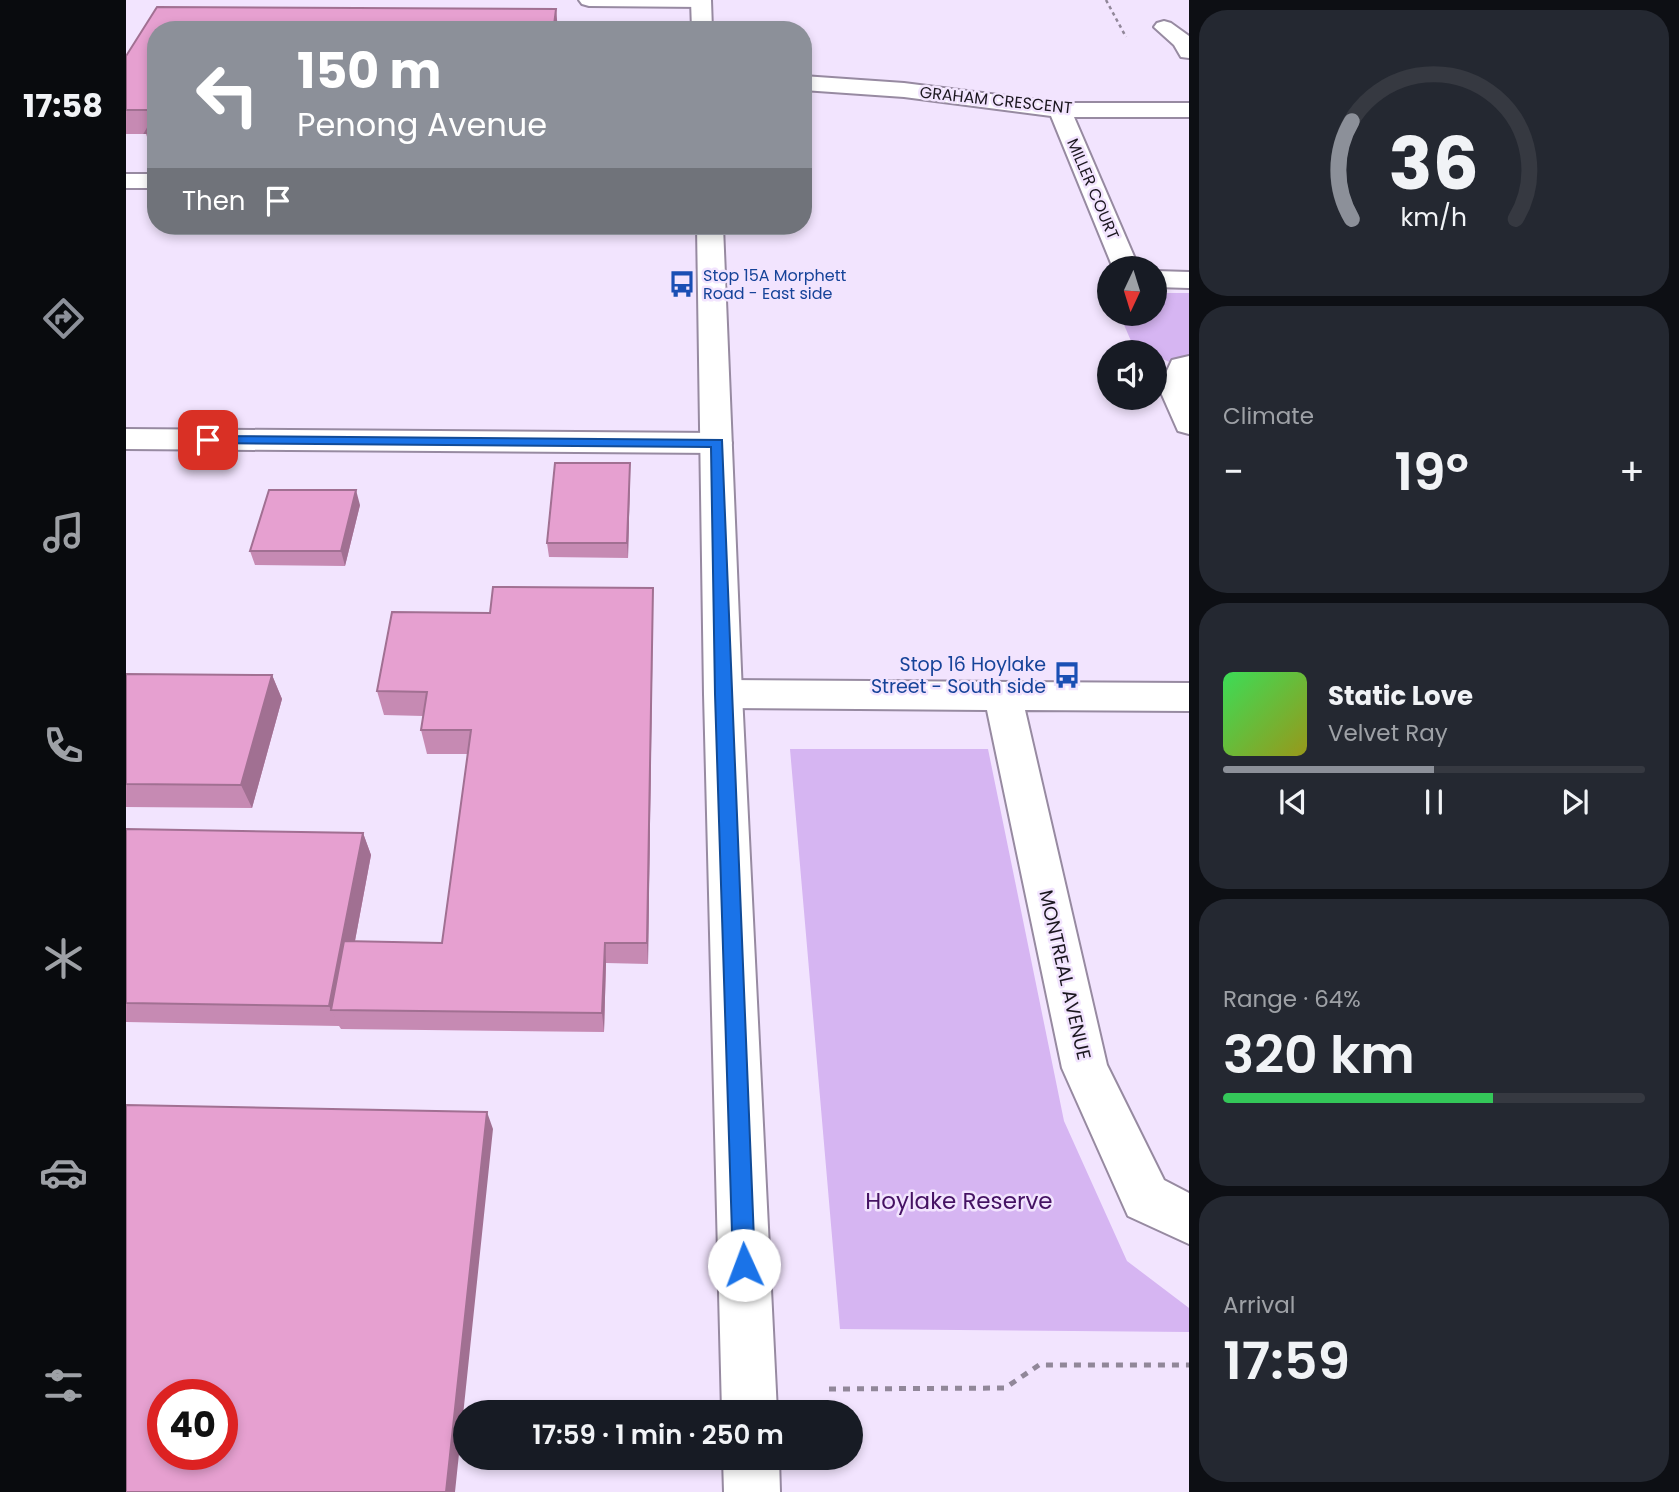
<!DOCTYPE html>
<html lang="en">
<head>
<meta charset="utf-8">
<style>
  body { margin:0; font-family:Poppins,sans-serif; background:#242831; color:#f1f3f6; height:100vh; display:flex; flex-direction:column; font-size:26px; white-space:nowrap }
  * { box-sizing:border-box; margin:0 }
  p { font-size:23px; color:#9ea1a6 }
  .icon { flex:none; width:38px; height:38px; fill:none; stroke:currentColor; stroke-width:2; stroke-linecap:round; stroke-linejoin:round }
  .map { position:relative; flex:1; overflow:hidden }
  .panel { display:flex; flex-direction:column; gap:10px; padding:10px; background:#0d0f14; width:490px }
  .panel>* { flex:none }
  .top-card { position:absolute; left:21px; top:21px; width:665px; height:214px; border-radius:28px; box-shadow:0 4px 10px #0003; background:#8c9099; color:#fff; overflow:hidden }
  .needle { width:46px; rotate:184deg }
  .fabs { position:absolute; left:971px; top:256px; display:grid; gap:14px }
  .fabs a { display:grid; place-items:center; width:70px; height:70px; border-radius:50%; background:#171b24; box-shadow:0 4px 10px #0003; font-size:35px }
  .speed { position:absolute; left:21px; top:1379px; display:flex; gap:14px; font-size:35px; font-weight:700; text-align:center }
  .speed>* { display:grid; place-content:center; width:91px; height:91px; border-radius:50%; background:#171b24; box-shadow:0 4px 10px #0003; line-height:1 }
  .speed .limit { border:10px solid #d22; background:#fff; color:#111 }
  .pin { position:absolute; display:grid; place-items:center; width:60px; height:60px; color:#fff; margin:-30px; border-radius:14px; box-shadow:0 4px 10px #0006 }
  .me { position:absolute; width:77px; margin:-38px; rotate:358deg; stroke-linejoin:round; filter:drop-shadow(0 0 5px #0008) }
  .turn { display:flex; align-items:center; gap:24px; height:147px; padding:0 35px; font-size:32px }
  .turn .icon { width:91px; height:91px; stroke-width:2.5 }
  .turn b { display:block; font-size:49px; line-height:60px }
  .then { display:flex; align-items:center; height:66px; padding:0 35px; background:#0003; gap:14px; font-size:26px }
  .big { font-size:52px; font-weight:600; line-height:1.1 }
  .panel .widget { flex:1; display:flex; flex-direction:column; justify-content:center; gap:10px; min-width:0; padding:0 24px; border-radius:28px; background:#242831 }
  .panel .dial { align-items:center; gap:0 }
  .dial svg { height:182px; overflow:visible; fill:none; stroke:#363941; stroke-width:7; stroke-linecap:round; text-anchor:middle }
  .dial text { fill:#f1f3f6; stroke:none }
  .song { display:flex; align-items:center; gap:21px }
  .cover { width:84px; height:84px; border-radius:10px; background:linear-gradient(135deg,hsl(130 70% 55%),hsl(60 70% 35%)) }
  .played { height:7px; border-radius:4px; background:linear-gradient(90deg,#8c9099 50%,#363941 50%) }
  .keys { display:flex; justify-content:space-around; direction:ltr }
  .heat { display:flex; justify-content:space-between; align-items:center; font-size:38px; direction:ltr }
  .charge { height:10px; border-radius:5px; background:linear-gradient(90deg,#34c759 64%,#363941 0) }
  .trip { position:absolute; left:327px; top:1400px; width:410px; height:70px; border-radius:35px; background:#171b24; box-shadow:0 4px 10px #0003; font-weight:600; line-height:70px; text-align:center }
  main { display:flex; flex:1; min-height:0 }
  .tab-bar { display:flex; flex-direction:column; width:126px; justify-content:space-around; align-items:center; background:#090b0e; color:#9ea1a6 }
  .tab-bar .icon { width:49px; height:49px }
  .tab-bar .selected { color:#8c9099 }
  .tab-bar b { font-size:32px; color:#f1f3f6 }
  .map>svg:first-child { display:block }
</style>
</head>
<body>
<main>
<nav class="tab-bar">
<b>17:58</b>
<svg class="icon selected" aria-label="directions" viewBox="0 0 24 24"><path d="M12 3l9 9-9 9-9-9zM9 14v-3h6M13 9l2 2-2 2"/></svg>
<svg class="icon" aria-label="music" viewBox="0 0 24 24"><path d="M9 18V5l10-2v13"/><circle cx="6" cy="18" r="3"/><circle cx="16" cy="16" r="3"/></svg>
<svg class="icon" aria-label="phone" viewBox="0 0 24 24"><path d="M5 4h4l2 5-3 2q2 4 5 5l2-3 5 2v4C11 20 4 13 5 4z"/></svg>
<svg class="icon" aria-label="climate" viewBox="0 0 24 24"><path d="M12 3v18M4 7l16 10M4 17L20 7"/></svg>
<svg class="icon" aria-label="car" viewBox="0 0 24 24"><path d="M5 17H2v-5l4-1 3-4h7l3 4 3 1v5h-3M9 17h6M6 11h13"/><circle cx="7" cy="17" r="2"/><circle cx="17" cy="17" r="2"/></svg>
<svg class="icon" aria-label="filters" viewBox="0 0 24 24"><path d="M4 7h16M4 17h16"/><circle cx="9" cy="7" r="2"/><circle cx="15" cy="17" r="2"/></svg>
</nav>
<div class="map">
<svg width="1063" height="1492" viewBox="0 0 1063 1492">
  <rect width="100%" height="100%" fill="#f2e4fe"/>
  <path fill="#d6b5f2" d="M 1029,293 L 1063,293 L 1063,356 L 1043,362 L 1029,355 L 1029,352 L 1005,341 L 993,313 L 1029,313 Z
    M 664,749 L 862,749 L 938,1121 L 1001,1261 L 1063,1308 L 1063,1332 L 714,1329 Z"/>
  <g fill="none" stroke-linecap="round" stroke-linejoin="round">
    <defs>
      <path id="street" d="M 453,0 L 584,0 L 585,1 L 582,5 L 575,7 L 463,6 L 456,4 Z
        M 1038,21 L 1045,23 L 1063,36 L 1063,58 L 1055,57 L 1048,45 L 1028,27 L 1031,23 Z
        M 677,76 L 778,83 L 934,103 L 1063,103 L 1063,117 L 948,117 L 1013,268 L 987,268 L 925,116 L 778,97 L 677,90 Z
        M 0,174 L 30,174 L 30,188 L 0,188 Z
        M 1029,271 L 1063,272 L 1063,288 L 1029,287 Z
        M 1063,356 L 1063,434 L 1052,431 L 1033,388 L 1046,360 Z
        M 0,429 L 591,433 L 602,436 L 606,443 L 602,450 L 591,453 L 0,449 Z
        M 597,680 L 1063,683 L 1063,711 L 899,710 L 981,1065 L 1038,1180 L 1063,1193 L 1063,1244 L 1002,1216 L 936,1068 L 861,710 L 597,708 L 584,704 L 578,694 L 584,684 Z"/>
      <path id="secondary" d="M 565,0 L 585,0 L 586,30 L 566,30 Z
        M 571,226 L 597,226 L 616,694 L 651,1412 L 596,1412 L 578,694 Z
        M 597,1458 L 653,1458 L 654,1492 L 598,1492 Z"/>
    </defs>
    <use href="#street" stroke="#978aa1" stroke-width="4"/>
    <use href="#secondary" stroke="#978aa1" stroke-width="4"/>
    <path stroke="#918799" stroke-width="2.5" stroke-dasharray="3.5 3.5" stroke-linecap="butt" d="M 980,0 L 1000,37"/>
    <path stroke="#918799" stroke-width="5" stroke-dasharray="7 7" stroke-linecap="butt" d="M 703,1389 L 879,1388 L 913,1365 L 1063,1365"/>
    <use href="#street" fill="#fff" fill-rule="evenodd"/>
    <use href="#secondary" fill="#fff" fill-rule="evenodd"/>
  </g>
  <path fill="#c68ab3" d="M 31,7 L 430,9 L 431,25 L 469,25 L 469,30 L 30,30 L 30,157 L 28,157 L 20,134 L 0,134 L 0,56 Z
    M 504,478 L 502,558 L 423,557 L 421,543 Z
    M 234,505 L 219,566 L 129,565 L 124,551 Z
    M 527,588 L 522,964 L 480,963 L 478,1032 L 215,1029 L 213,1026 L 0,1022 L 0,829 L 237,833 L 245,855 L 229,941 L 316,943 L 342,754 L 301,754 L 295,730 L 297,716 L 258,715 L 251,691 L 364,613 Z
    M 0,674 L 146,675 L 156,699 L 126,808 L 0,807 Z"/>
  <path fill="#a17092" d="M 430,9 L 432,30 L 428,25 Z
    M 504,463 L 504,478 L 502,558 L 501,543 Z
    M 230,490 L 234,505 L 219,566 L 215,551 Z
    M 527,613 L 522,964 L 521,943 Z
    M 146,675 L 156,699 L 126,808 L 115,785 Z
    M 237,833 L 245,855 L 216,1010 L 205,1010 L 213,1026 L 203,1006 Z
    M 479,943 L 480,963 L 478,1032 L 476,1013 Z
    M 361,1112 L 367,1129 L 329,1492 L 320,1492 Z"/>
  <path fill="#e6a0d0" stroke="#a17092" stroke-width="2" fill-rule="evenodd" d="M 31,7 L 430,9 L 428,25 L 469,25 L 469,30 L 30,30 L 30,110 L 0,110 L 0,56 Z
    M 30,114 L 30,133 L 19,133 Z
    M 429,463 L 504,463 L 501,543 L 421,543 Z
    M 143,490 L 230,490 L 215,551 L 124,551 Z
    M 367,587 L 527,588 L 521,943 L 479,943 L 476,1013 L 205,1010 L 218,941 L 316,943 L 345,730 L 295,730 L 301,692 L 251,691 L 266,612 L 364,613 Z
    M 0,674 L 146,675 L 115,785 L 0,784 Z
    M 0,829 L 237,833 L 203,1006 L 0,1003 Z
    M 0,1105 L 361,1112 L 320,1492 L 0,1492 ZM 37,1395 L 96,1395 L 96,1454 L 37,1454 Z"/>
  <path fill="#1a73e8" stroke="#114b97" stroke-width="2" d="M 82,436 L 596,440 L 629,1265 L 626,1272 L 618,1275 L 611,1272 L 607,1265 L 589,694 L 585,447 L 78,443 L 76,440 Z"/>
  <defs>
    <symbol id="bus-bare" viewBox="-9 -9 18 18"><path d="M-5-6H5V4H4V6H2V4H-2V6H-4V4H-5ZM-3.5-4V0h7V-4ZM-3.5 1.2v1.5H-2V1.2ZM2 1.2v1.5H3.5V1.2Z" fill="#1a4fb4" stroke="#f2e4fe" stroke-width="2.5" paint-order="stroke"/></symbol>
  </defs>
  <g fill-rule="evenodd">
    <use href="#bus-bare" x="537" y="265" width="38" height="38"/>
    <use href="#bus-bare" x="922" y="656" width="38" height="38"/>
  </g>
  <g text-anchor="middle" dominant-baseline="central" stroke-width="5" stroke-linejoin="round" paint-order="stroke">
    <g font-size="16" fill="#1b171f" stroke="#f2e4fe">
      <text transform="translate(870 100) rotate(6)">GRAHAM CRESCENT</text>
      <text transform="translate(967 189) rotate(67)">MILLER COURT</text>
    </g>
    <g font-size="16" fill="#164399" stroke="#f2e4fe" text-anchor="start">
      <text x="577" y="275">Stop 15A Morphett<tspan x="577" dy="18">Road - East side</tspan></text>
    </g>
    <g font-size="19" fill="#164399" stroke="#f2e4fe" text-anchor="end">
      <text x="920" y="664">Stop 16 Hoylake<tspan x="920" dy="22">Street - South side</tspan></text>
    </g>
    <g font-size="19" fill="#1b171f" stroke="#f2e4fe">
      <text transform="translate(939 975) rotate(77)">MONTREAL AVENUE</text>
    </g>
    <g font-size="23" fill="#451263" stroke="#f2e4fe">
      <text x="833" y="1201">Hoylake Reserve</text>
    </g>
  </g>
</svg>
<div class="fabs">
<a><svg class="needle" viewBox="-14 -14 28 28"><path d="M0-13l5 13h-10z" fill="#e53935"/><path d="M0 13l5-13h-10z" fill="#9ea1a6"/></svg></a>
<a><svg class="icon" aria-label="sound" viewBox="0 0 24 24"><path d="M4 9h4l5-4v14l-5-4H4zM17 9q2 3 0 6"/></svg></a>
</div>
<div class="speed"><div class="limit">40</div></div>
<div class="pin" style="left:82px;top:440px;background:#d93025"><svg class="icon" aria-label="arrive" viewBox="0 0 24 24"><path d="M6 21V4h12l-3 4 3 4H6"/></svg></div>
<svg class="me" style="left:618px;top:1265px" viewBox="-20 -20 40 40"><circle r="19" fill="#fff"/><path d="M0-13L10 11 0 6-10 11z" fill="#1a73e8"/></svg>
<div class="trip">17:59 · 1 min · 250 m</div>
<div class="top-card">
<div class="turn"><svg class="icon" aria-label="left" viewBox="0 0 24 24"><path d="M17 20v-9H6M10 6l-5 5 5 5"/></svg><div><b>150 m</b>Penong Avenue</div></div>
<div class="then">Then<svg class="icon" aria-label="arrive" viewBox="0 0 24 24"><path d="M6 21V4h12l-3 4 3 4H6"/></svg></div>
</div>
</div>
<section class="panel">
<div class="widget dial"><svg viewBox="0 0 100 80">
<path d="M14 69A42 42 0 1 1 86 69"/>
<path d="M14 69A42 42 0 0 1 14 26" stroke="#8c9099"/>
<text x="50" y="56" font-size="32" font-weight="700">36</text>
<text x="50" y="72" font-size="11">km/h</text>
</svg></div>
<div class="widget"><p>Climate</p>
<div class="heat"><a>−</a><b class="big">19°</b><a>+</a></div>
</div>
<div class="widget">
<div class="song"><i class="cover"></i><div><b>Static Love</b><p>Velvet Ray</p></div></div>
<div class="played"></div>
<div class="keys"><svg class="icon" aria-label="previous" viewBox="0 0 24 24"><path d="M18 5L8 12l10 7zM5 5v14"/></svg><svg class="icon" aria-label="pause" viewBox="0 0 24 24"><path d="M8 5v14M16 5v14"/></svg><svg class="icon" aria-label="next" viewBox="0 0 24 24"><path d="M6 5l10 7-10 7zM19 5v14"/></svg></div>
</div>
<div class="widget"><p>Range · 64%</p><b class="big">320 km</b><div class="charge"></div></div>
<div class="widget"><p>Arrival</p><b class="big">17:59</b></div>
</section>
</main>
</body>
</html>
